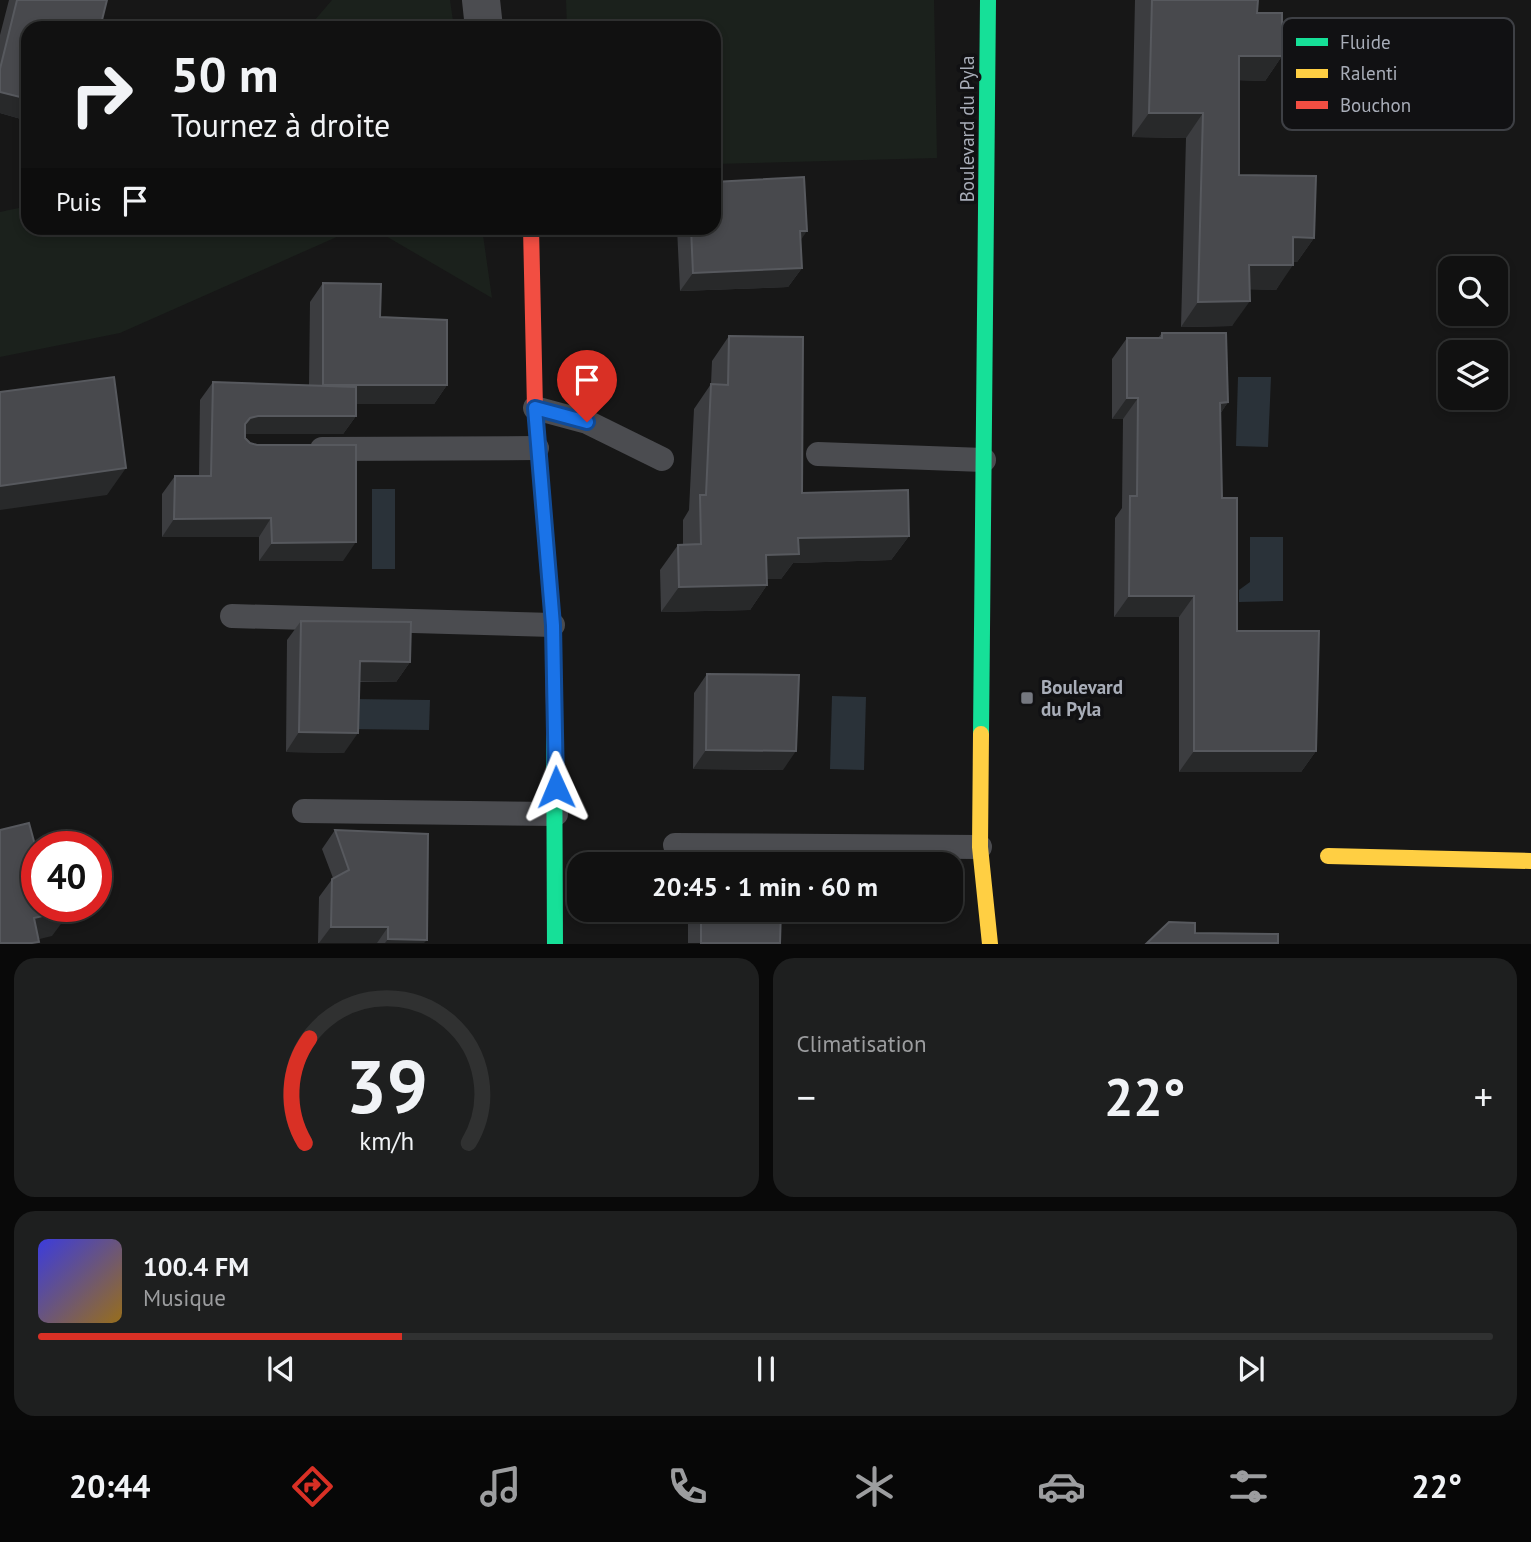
<!DOCTYPE html>
<html lang="fr">
<head>
<meta charset="utf-8">
<style>
  body { margin:0; font-family:"PT Sans",sans-serif; background:#1e1f1f; color:#f1f3f6; height:100vh; display:flex; flex-direction:column; font-size:26px; white-space:nowrap }
  * { box-sizing:border-box; margin:0 }
  p { font-size:23px; color:#9c9d9f }
  .icon { flex:none; width:38px; height:38px; fill:none; stroke:currentColor; stroke-width:2; stroke-linecap:round; stroke-linejoin:round }
  .map { position:relative; height:944px; overflow:hidden }
  .drawer { display:flex; flex-direction:column; gap:14px; padding:14px; background:#090909; flex:1 }
  .drawer>* { flex:none }
  .guide { position:absolute; left:21px; top:21px; width:700px; height:214px; border-radius:21px; box-shadow:0 4px 10px #0003,0 0 0 2px #303131; background:#111; color:#f1f3f6; overflow:hidden }
  .tools { position:absolute; left:1438px; top:256px; display:grid; gap:14px }
  .tools a { display:grid; place-items:center; width:70px; height:70px; border-radius:14px; background:#111; box-shadow:0 4px 10px #0003,0 0 0 2px #303131; font-size:35px }
  .speed { position:absolute; left:21px; top:831px; display:flex; gap:14px; font-size:35px; font-weight:700; text-align:center }
  .speed>* { display:grid; place-content:center; width:91px; height:91px; border-radius:50%; background:#111; box-shadow:0 4px 10px #0003,0 0 0 2px #303131; line-height:1 }
  .speed .limit { border:10px solid #d22; background:#fff; color:#111 }
  .pin { position:absolute; display:grid; place-items:center; width:60px; height:60px; color:#fff; margin:-72px -30px; border-radius:50% 50% 50% 0; rotate:-45deg; box-shadow:0 0 7px #0007 }
  .pin .icon { rotate:45deg }
  .me { position:absolute; width:77px; margin:-38px; rotate:359deg; stroke-linejoin:round; filter:drop-shadow(0 0 5px #0008) }
  .turn { display:flex; align-items:center; gap:24px; height:147px; padding:0 35px; font-size:32px }
  .turn .icon { width:91px; height:91px; stroke-width:2.5 }
  .turn b { display:block; font-size:49px; line-height:60px }
  .then { display:flex; align-items:center; height:66px; padding:0 35px; background:#0003; gap:14px; font-size:26px }
  .big { font-size:52px; font-weight:800; line-height:1.1 }
  .drawer .card { flex:1; display:flex; flex-direction:column; justify-content:center; gap:10px; min-width:0; padding:0 24px; border-radius:21px; background:#1e1f1f }
  .drawer .dial { align-items:center; gap:0 }
  .dial svg { height:182px; overflow:visible; fill:none; stroke:#303131; stroke-width:7; stroke-linecap:round; text-anchor:middle }
  .dial text { fill:#f1f3f6; stroke:none }
  .song { display:flex; align-items:center; gap:21px }
  .cover { width:84px; height:84px; border-radius:10px; background:linear-gradient(135deg,hsl(240 70% 55%),hsl(40 70% 35%)) }
  .played { height:7px; border-radius:4px; background:linear-gradient(90deg,#d93025 25%,#303131 25%) }
  .keys { display:flex; justify-content:space-around; direction:ltr }
  .heat { display:flex; justify-content:space-between; align-items:center; font-size:38px; direction:ltr }
  .drawer .tiles { flex:1; display:grid; gap:14px; grid-template-columns:1fr 1fr }
  .card:last-child { grid-column:span 2 }
  .trip { position:absolute; left:567px; top:852px; width:396px; height:70px; border-radius:21px; background:#111; box-shadow:0 4px 10px #0003,0 0 0 2px #303131; font-weight:800; line-height:70px; text-align:center }
  .dock { display:flex; height:112px; justify-content:space-around; align-items:center; background:#070707; color:#9c9d9f }
  .dock .icon { width:49px; height:49px }
  .dock .active { color:#d93025 }
  .dock b { font-size:32px; color:#f1f3f6 }
  .map>svg:first-child { display:block }
</style>
</head>
<body>
<div class="map">
<svg width="1531" height="944" viewBox="0 0 1531 944">
  <rect width="100%" height="100%" fill="#171717"/>
  <path fill="#1b211c" d="M 332,0 L 450,0 L 454,28 L 308,28 Z
    M 566,0 L 934,0 L 937,158 L 714,164 L 714,28 L 567,28 Z
    M 28,206 L 28,228 L 357,228 L 120,333 L 0,357 L 0,212 Z
    M 372,228 L 482,228 L 492,298 Z"/>
  <path fill="#2a3239" d="M 1238,377 L 1271,377 L 1268,447 L 1236,446 Z
    M 372,489 L 395,489 L 395,569 L 372,569 Z
    M 1250,537 L 1283,537 L 1283,601 L 1239,602 L 1239,590 L 1250,582 Z
    M 832,696 L 866,697 L 864,770 L 830,769 Z
    M 351,699 L 430,700 L 429,730 L 350,729 Z"/>
  <g fill="none" stroke-linecap="round" stroke-linejoin="round">
    <path stroke="#4b4c50" stroke-width="24" d="M 535,408 L 587,422 L 662,459
      M 322,449 L 537,448
      M 818,454 L 984,460
      M 232,616 L 553,625
      M 304,811 L 556,814
      M 675,845 L 980,847"/>
    <path stroke="#4b4c50" stroke-width="38" d="M 481,0 L 484,28"/>
    <path stroke="#16e098" stroke-width="16" d="M 554,706 L 555,944
      M 981,734 L 988,0"/>
    <path stroke="#ffcf43" stroke-width="16" d="M 981,734 L 980,847 L 990,944
      M 1328,856 L 1531,861"/>
    <path stroke="#f24e42" stroke-width="16" d="M 531,228 L 535,408 L 553,625 L 554,706"/>
  </g>
  <path fill="#3c3d40" d="M 9,0 L 107,0 L 28,121 L 0,113 L 0,35 Z
    M 1135,0 L 1258,0 L 1257,13 L 1282,56 L 1265,81 L 1239,80 L 1239,175 L 1314,238 L 1297,262 L 1293,262 L 1276,290 L 1249,289 L 1232,326 L 1181,327 L 1186,138 L 1132,137 Z
    M 677,228 L 714,228 L 802,268 L 788,287 L 680,291 Z
    M 323,283 L 380,317 L 447,385 L 434,404 L 356,404 L 356,416 L 343,434 L 245,434 L 245,438 L 343,561 L 259,561 L 259,537 L 162,537 L 162,494 L 175,476 L 199,476 L 200,400 L 213,382 L 309,385 L 310,302 Z
    M 1162,333 L 1228,402 L 1220,414 L 1222,498 L 1237,631 L 1316,751 L 1301,772 L 1179,772 L 1179,617 L 1114,617 L 1115,518 L 1122,508 L 1123,419 L 1112,419 L 1112,359 L 1127,338 L 1158,338 Z
    M 729,336 L 802,493 L 909,536 L 891,560 L 793,563 L 781,579 L 767,579 L 767,585 L 750,610 L 661,612 L 660,570 L 678,545 L 683,545 L 683,520 L 689,510 L 694,409 L 711,384 L 712,361 Z
    M 301,621 L 410,662 L 396,682 L 360,682 L 344,753 L 286,752 L 287,640 Z
    M 707,674 L 783,770 L 693,769 L 694,693 Z
    M 335,830 L 424,943 L 318,943 L 319,897 L 333,878 L 322,849 Z
    M 695,910 L 781,910 L 780,943 L 688,943 L 688,920 Z"/>
  <path fill="#28292a" d="M 1239,56 L 1282,56 L 1265,81 L 1222,80 Z
    M 0,92 L 28,99 L 28,121 L 0,113 Z
    M 1149,113 L 1203,113 L 1186,138 L 1132,137 Z
    M 800,231 L 807,231 L 794,250 Z
    M 1293,237 L 1314,238 L 1297,262 L 1276,261 Z
    M 1249,265 L 1293,265 L 1276,290 L 1232,289 Z
    M 802,268 L 788,287 L 680,291 L 693,273 Z
    M 1250,301 L 1232,326 L 1181,327 L 1198,302 Z
    M 323,385 L 447,385 L 434,404 L 309,404 Z
    M 1127,398 L 1138,398 L 1123,419 L 1112,419 Z
    M 1228,402 L 1213,424 L 1220,403 Z
    M 258,416 L 356,416 L 343,434 L 245,434 L 245,424 L 250,418 Z
    M 126,468 L 107,495 L 0,510 L 0,486 Z
    M 271,518 L 259,537 L 162,537 L 174,519 Z
    M 909,536 L 891,560 L 793,563 L 781,579 L 749,579 L 766,555 L 798,538 Z
    M 356,542 L 343,561 L 259,561 L 272,543 Z
    M 767,585 L 750,610 L 661,612 L 679,587 Z
    M 1129,596 L 1194,596 L 1179,617 L 1114,617 Z
    M 360,661 L 410,662 L 396,682 L 346,681 Z
    M 299,732 L 358,733 L 344,753 L 286,752 Z
    M 706,750 L 796,751 L 783,770 L 693,769 Z
    M 1194,751 L 1316,751 L 1301,772 L 1179,772 Z
    M 72,909 L 52,936 L 23,943 L 34,918 Z
    M 331,927 L 388,927 L 377,943 L 319,943 Z
    M 388,939 L 427,940 L 424,943 L 385,943 Z"/>
  <path fill="#48494d" stroke="#57595e" stroke-width="2" d="M 17,0 L 107,0 L 100,28 L 28,28 L 28,99 L 0,92 L 0,69 Z
    M 1152,0 L 1258,0 L 1257,13 L 1282,13 L 1282,56 L 1239,56 L 1239,175 L 1316,176 L 1314,238 L 1293,237 L 1293,265 L 1249,265 L 1250,301 L 1198,302 L 1203,113 L 1149,113 Z
    M 804,177 L 807,231 L 800,231 L 802,268 L 693,273 L 691,228 L 714,228 L 714,182 Z
    M 323,283 L 381,284 L 380,317 L 447,320 L 447,385 L 323,385 Z
    M 1162,333 L 1226,333 L 1228,402 L 1220,403 L 1222,498 L 1237,498 L 1237,631 L 1319,631 L 1316,751 L 1194,751 L 1194,596 L 1129,596 L 1130,496 L 1137,496 L 1138,398 L 1127,398 L 1127,338 L 1162,338 Z
    M 729,336 L 803,337 L 802,493 L 908,490 L 909,536 L 798,538 L 799,554 L 766,555 L 767,585 L 679,587 L 678,545 L 701,544 L 700,495 L 706,495 L 711,384 L 728,385 Z
    M 114,377 L 126,468 L 0,486 L 0,392 Z
    M 213,382 L 356,387 L 356,416 L 258,416 L 250,418 L 245,424 L 245,438 L 250,443 L 257,445 L 356,445 L 356,542 L 272,543 L 271,518 L 174,519 L 175,476 L 211,476 Z
    M 301,621 L 411,622 L 410,662 L 360,661 L 358,733 L 299,732 Z
    M 707,674 L 799,675 L 796,751 L 706,750 Z
    M 29,823 L 35,845 L 78,835 L 81,847 L 37,847 L 37,906 L 71,906 L 72,909 L 34,918 L 39,942 L 32,943 L 0,943 L 0,830 Z
    M 335,830 L 428,834 L 427,940 L 388,939 L 388,927 L 331,927 L 332,879 L 349,870 Z
    M 701,910 L 781,910 L 780,943 L 701,943 Z
    M 1169,922 L 1195,923 L 1195,933 L 1278,934 L 1278,943 L 1147,943 Z"/>
  <g fill="none" stroke-linecap="round" stroke-linejoin="round">
    <defs>
      <path id="route" d="M 556,787 L 553,625 L 535,408 L 587,422"/>
    </defs>
    <use href="#route" stroke="#114b97" stroke-width="18"/>
    <use href="#route" stroke="#1a73e8" stroke-width="12"/>
  </g>
  <rect fill="#757880" stroke="#111113" stroke-width="2.5" x="1020" y="691" width="14" height="14" rx="3.5"/>
  <g text-anchor="middle" dominant-baseline="central" stroke-width="7" stroke-linejoin="round" paint-order="stroke">
    <g font-size="19" fill="#a8adb8" stroke="#111113">
      <text transform="translate(967 129) rotate(-90)">Boulevard du Pyla</text>
    </g>
    <g font-size="19" font-weight="bold" fill="#a8adb8" stroke="#111113" text-anchor="start">
      <text x="1041" y="687">Boulevard<tspan x="1041" dy="22">du Pyla</tspan></text>
    </g>
  </g>
  <rect x="1282" y="18" width="232" height="112" rx="10" fill="#111113" stroke="#3e4045" stroke-width="2"/>
  <rect x="1296" y="38" width="32" height="8" fill="#16e098"/>
  <rect x="1296" y="69" width="32" height="9" fill="#ffcf43"/>
  <rect x="1296" y="101" width="32" height="8" fill="#f24e42"/>
  <g font-size="19" fill="#a8adb8">
    <text x="1340" y="49">Fluide</text>
    <text x="1340" y="80">Ralenti</text>
    <text x="1340" y="112">Bouchon</text>
  </g>
</svg>
<div class="tools">
<a><svg class="icon" aria-label="search" viewBox="0 0 24 24"><circle cx="10" cy="10" r="6"/><path d="M15 15l6 6"/></svg></a>
<a><svg class="icon" aria-label="layers" viewBox="0 0 24 24"><path d="M12 4l9 5-9 5-9-5zM3 14l9 5 9-5"/></svg></a>
</div>
<div class="speed"><div class="limit">40</div></div>
<div class="pin" style="left:587px;top:422px;background:#d93025"><svg class="icon" aria-label="arrive" viewBox="0 0 24 24"><path d="M6 21V4h12l-3 4 3 4H6"/></svg></div>
<svg class="me" style="left:556px;top:787px" viewBox="-20 -20 40 40"><path d="M0-17L14 15 0 8-14 15z" fill="#1a73e8" stroke="#fff" stroke-width="4"/></svg>
<div class="trip">20:45 · 1 min · 60 m</div>
<div class="guide">
<div class="turn"><svg class="icon" aria-label="right" viewBox="0 0 24 24"><path d="M7 20v-9h11M14 6l5 5-5 5"/></svg><div><b>50 m</b>Tournez à droite</div></div>
<div class="then">Puis<svg class="icon" aria-label="arrive" viewBox="0 0 24 24"><path d="M6 21V4h12l-3 4 3 4H6"/></svg></div>
</div>
</div>
<section class="drawer">
<div class="tiles">
<div class="card dial"><svg viewBox="0 0 100 80">
<path d="M14 69A42 42 0 1 1 86 69"/>
<path d="M14 69A42 42 0 0 1 16 23" stroke="#d93025"/>
<text x="50" y="56" font-size="32" font-weight="700">39</text>
<text x="50" y="72" font-size="11">km/h</text>
</svg></div>
<div class="card"><p>Climatisation</p>
<div class="heat"><a>−</a><b class="big">22°</b><a>+</a></div>
</div>
<div class="card">
<div class="song"><i class="cover"></i><div><b>100.4 FM</b><p>Musique</p></div></div>
<div class="played"></div>
<div class="keys"><svg class="icon" aria-label="previous" viewBox="0 0 24 24"><path d="M18 5L8 12l10 7zM5 5v14"/></svg><svg class="icon" aria-label="pause" viewBox="0 0 24 24"><path d="M8 5v14M16 5v14"/></svg><svg class="icon" aria-label="next" viewBox="0 0 24 24"><path d="M6 5l10 7-10 7zM19 5v14"/></svg></div>
</div>
</div>
</section>
<nav class="dock">
<b>20:44</b>
<svg class="icon active" aria-label="directions" viewBox="0 0 24 24"><path d="M12 3l9 9-9 9-9-9zM9 14v-3h6M13 9l2 2-2 2"/></svg>
<svg class="icon" aria-label="music" viewBox="0 0 24 24"><path d="M9 18V5l10-2v13"/><circle cx="6" cy="18" r="3"/><circle cx="16" cy="16" r="3"/></svg>
<svg class="icon" aria-label="phone" viewBox="0 0 24 24"><path d="M5 4h4l2 5-3 2q2 4 5 5l2-3 5 2v4C11 20 4 13 5 4z"/></svg>
<svg class="icon" aria-label="climate" viewBox="0 0 24 24"><path d="M12 3v18M4 7l16 10M4 17L20 7"/></svg>
<svg class="icon" aria-label="car" viewBox="0 0 24 24"><path d="M5 17H2v-5l4-1 3-4h7l3 4 3 1v5h-3M9 17h6M6 11h13"/><circle cx="7" cy="17" r="2"/><circle cx="17" cy="17" r="2"/></svg>
<svg class="icon" aria-label="filters" viewBox="0 0 24 24"><path d="M4 7h16M4 17h16"/><circle cx="9" cy="7" r="2"/><circle cx="15" cy="17" r="2"/></svg>
<b>22°</b>
</nav>
</body>
</html>
